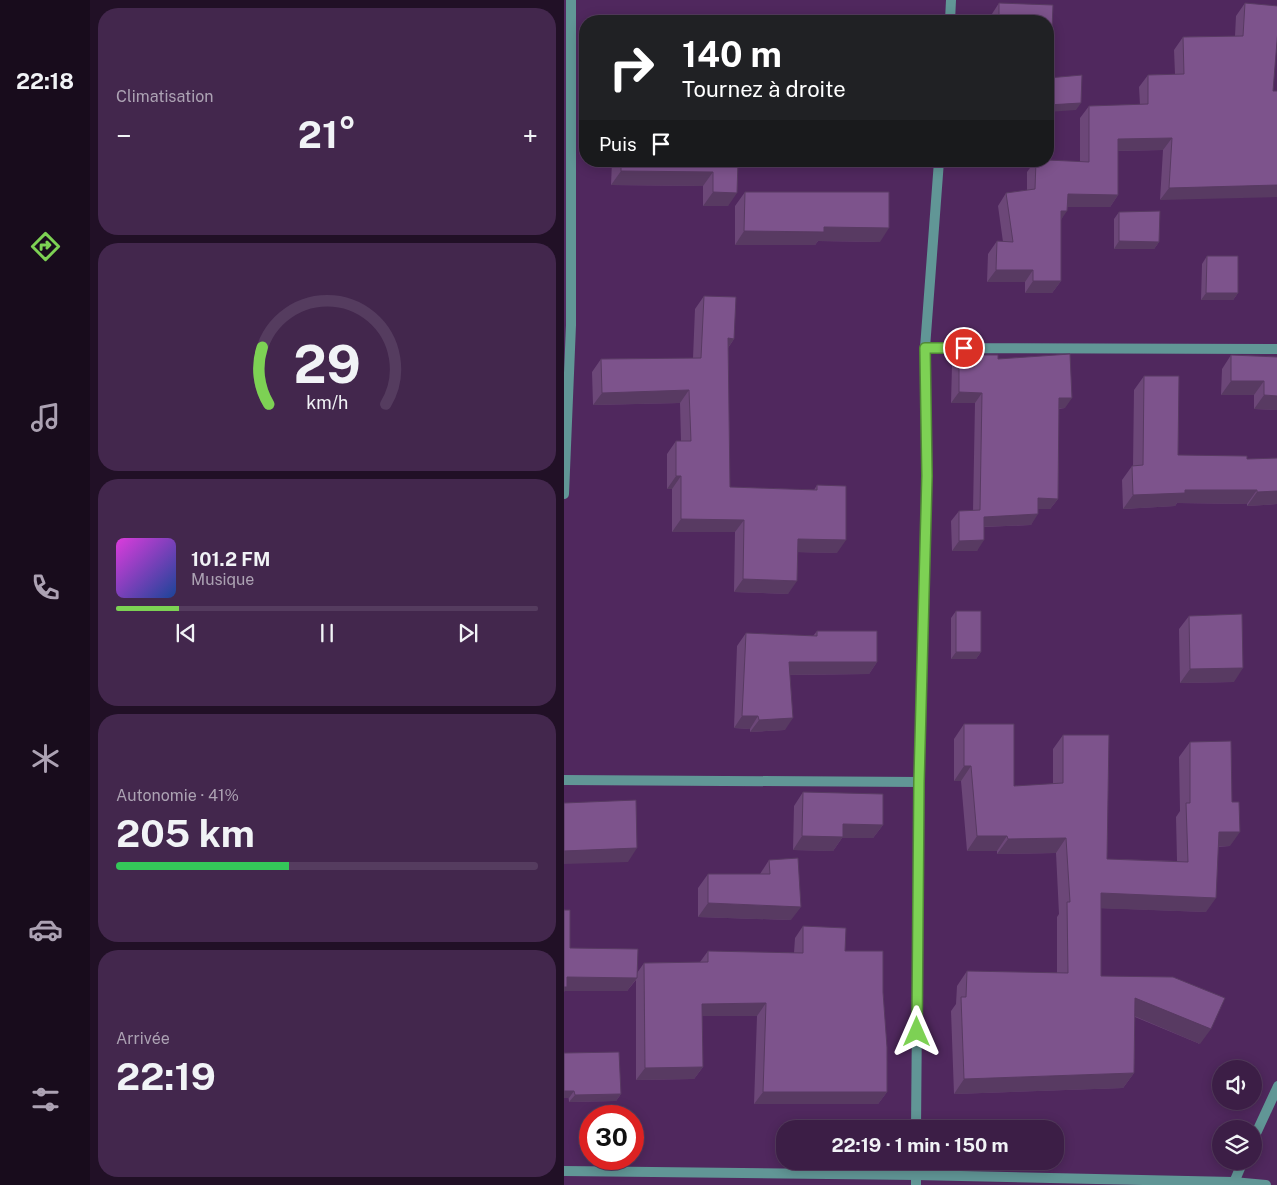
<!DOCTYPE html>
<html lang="fr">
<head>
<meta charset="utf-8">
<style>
  body { margin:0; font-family:"Public Sans",sans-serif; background:#43274d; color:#f1f3f6; height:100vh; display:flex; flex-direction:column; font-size:19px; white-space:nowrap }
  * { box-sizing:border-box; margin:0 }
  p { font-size:16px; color:#aca2b3 }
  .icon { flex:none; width:28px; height:28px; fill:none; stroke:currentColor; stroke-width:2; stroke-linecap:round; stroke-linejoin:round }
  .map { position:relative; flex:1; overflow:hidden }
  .sheet { display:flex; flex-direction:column; gap:8px; padding:8px; background:#211026; width:474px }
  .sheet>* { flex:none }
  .hud { position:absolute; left:15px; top:15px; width:475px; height:152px; border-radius:20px; box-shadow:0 2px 12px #0003,0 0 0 1px #553c5f; background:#202124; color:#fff; overflow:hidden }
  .buttons { position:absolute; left:648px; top:1060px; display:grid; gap:10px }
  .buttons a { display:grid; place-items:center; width:50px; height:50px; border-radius:50%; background:#3c1e46; box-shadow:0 2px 12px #0003,0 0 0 1px #553c5f; font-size:25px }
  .speed { position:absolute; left:15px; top:1105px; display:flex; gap:10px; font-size:25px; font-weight:700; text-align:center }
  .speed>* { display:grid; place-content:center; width:65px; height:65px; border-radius:50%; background:#3c1e46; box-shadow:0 2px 12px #0003,0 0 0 1px #553c5f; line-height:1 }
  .speed .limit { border:8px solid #d22; background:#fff; color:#111 }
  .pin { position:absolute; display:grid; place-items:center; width:42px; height:42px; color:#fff; margin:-21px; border:2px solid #fff; border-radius:50%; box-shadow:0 1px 5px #0007 }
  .me { position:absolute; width:55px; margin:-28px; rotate:0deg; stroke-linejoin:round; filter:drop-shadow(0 0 4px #0008) }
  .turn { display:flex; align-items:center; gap:18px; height:105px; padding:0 20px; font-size:22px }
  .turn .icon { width:65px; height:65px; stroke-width:2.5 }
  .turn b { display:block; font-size:35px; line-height:42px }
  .then { display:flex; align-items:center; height:48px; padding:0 20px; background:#0003; gap:10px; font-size:19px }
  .big { font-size:38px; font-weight:700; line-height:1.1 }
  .sheet .card { flex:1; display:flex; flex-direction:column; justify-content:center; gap:8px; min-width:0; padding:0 18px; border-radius:20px; background:#43274d }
  .sheet .dial { align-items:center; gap:0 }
  .dial svg { height:130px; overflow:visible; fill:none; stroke:#553c5f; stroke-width:7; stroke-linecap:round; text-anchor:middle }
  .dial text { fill:#f1f3f6; stroke:none }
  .song { display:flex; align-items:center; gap:15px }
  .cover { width:60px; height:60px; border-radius:8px; background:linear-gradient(135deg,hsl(300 70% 55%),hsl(220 70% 35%)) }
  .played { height:5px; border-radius:2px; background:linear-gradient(90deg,#7dd154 15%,#553c5f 15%) }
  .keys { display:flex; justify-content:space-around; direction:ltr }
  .heat { display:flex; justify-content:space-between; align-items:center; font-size:28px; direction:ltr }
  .charge { height:8px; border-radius:4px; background:linear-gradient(90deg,#34c759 41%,#553c5f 0) }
  .trip { position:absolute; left:212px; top:1120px; width:288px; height:50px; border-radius:20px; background:#3c1e46; box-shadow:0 2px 12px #0003,0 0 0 1px #553c5f; font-weight:700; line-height:50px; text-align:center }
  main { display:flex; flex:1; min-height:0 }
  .tab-bar { display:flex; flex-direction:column; width:90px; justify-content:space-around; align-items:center; background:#180c1c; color:#aca2b3 }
  .tab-bar .icon { width:35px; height:35px }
  .tab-bar .selected { color:#7dd154 }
  .tab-bar b { font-size:22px; color:#f1f3f6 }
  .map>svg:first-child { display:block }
</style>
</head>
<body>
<main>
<nav class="tab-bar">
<b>22:18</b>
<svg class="icon selected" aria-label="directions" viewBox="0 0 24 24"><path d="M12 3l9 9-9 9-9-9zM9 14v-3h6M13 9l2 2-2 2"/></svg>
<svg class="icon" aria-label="music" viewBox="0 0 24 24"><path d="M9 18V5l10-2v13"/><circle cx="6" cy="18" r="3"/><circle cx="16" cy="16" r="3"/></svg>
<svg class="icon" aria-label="phone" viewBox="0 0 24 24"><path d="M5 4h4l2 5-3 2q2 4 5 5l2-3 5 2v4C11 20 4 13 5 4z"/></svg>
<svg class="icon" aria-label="climate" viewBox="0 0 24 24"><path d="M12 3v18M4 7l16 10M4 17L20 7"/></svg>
<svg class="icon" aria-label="car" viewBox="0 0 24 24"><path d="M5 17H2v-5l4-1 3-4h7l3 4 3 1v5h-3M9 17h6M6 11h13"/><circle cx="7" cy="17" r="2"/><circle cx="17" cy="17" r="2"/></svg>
<svg class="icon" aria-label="filters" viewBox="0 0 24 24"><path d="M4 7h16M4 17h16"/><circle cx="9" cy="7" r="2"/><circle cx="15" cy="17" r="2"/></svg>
</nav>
<section class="sheet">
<div class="card"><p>Climatisation</p>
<div class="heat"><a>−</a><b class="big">21°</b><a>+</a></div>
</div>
<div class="card dial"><svg viewBox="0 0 100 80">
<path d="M14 69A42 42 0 1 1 86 69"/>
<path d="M14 69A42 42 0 0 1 10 34" stroke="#7dd154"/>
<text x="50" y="56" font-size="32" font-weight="700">29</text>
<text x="50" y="72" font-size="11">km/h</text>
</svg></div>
<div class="card">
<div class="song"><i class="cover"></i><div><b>101.2 FM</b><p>Musique</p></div></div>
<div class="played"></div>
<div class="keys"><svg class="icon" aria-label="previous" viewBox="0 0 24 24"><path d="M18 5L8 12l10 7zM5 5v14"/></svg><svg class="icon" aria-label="pause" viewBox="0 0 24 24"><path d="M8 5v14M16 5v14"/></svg><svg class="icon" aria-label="next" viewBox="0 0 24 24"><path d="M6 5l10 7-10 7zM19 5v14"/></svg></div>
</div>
<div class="card"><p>Autonomie · 41%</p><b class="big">205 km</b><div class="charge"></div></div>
<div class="card"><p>Arrivée</p><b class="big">22:19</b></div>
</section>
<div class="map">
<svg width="714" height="1185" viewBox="0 0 714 1185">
  <rect width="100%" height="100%" fill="#50285e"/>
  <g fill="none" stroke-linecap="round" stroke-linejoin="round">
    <path stroke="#619696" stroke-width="10" d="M 386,21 L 387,0
      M 361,348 L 714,349
      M 0,494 L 7,325 L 7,0
      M 0,780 L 355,782
      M 352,1129 L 355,782 L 363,476 L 361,348 L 375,161
      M 352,1161 L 352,1185"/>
    <path stroke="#619696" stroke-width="10" d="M 689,1140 L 714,1086
      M 0,1171 L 352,1175 L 669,1182 L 702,1185
      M 669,1185 L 679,1161"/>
  </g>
  <path fill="#6c4778" d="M 435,3 L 484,21 L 426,21 L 426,17 Z
    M 681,3 L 709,91 L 596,200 L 599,150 L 554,151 L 554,195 L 546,207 L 503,207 L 497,220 L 497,281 L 488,293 L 461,293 L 461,282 L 423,282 L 424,254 L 433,241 L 439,242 L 434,206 L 442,193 L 463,191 L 463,172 L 471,161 L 516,161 L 516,118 L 525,106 L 576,105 L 575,87 L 584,75 L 611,74 L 610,50 L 619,37 L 671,36 L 672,16 Z
    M 48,161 L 174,161 L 164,206 L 139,206 L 139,186 L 47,185 Z
    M 181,192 L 316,242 L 254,241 L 251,245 L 171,245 L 171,206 Z
    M 555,212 L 595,242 L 590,249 L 550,249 L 550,219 Z
    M 643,256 L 674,293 L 669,300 L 637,300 L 638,264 Z
    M 140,296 L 170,339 L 164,348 L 166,487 L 250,490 L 253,485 L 273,553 L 234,552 L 224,594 L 170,592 L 171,532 L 108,532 L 108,489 L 103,489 L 103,454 L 112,441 L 117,441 L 116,403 L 29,405 L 28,372 L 37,359 L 129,358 L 131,309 Z
    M 395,355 L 434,359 L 501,408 L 495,409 L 494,499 L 486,509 L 474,509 L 467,525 L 420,527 L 413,551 L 388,551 L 387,521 L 395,511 L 409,511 L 411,403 L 387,403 L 388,365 Z
    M 667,355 L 714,357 L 714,410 L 690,409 L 690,395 L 657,395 L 658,369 Z
    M 580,376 L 614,455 L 683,459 L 714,504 L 683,506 L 683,504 L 613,503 L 611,506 L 559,509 L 558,480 L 568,466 L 569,466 L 570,390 Z
    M 392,611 L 417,652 L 412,659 L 387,659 L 387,618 Z
    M 625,616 L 670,682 L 616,683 L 615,629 Z
    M 253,631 L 313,662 L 305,674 L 226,675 L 221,730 L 186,732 L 186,729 L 170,728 L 173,646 L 182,633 L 249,636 Z
    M 400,724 L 450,786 L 489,784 L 489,749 L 499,735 L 543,859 L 613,861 L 612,817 L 616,811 L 615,757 L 626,742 L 666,846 L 654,847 L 642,912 L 537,908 L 537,976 L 636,1044 L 571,1017 L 570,1073 L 559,1088 L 390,1094 L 387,1011 L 392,1004 L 393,986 L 403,971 L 493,973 L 493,917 L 495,914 L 492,853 L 433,854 L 433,851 L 403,851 L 397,781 L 390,781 L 390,739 Z
    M 239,792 L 319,825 L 309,838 L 278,838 L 269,851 L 229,850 L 230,806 Z
    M 205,860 L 227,920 L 134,917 L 134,888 L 144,874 L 196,874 Z
    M 239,926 L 281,951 L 319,992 L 323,1092 L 314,1104 L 190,1104 L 193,1016 L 138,1016 L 139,1067 L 130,1079 L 72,1080 L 72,980 L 63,991 L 1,991 L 6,948 L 73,973 L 80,963 L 136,962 L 144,951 L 230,953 L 231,938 Z
    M 0,1053 L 57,1094 L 52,1101 L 5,1102 Z"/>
  <path fill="#583a62" d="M 484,30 L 488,30 L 484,37 Z
    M 517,103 L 512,110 L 484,112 L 484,105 Z
    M 608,138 L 599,150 L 546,151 L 554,139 Z
    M 57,171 L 149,172 L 139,186 L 47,185 Z
    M 714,185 L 714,197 L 596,200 L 605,188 Z
    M 149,192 L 173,193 L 164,206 L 139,206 Z
    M 504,194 L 554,195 L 546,207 L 495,207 Z
    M 497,211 L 503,211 L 494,224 Z
    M 260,227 L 325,228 L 316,242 L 254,241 L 251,245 L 171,245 L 180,231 Z
    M 555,241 L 595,242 L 590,249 L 550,249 Z
    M 432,270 L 469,270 L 461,282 L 423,282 Z
    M 469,281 L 497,281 L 488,293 L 461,293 Z
    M 642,293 L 674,293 L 669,300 L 637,300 Z
    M 164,338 L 170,339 L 161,352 Z
    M 667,381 L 700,381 L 690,395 L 657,395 Z
    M 125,390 L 116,403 L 29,405 L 38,393 Z
    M 395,392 L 418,393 L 411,403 L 387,403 Z
    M 700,395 L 714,396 L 714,410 L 690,409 Z
    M 495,398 L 508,398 L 501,408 L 488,409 Z
    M 112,476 L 117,476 L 108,489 L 103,489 Z
    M 621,490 L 693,490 L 683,504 L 613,503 L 611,506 L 559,509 L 569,495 Z
    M 714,491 L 714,504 L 683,506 L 693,492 Z
    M 474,498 L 494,499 L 486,509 L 466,509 Z
    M 474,514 L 467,525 L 413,527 L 420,517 Z
    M 117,519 L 180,520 L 171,532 L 108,532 Z
    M 234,539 L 282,540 L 273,553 L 225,552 Z
    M 420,540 L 413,551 L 388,551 L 395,541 Z
    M 179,579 L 233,581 L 224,594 L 170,592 Z
    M 392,652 L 417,652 L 412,659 L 387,659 Z
    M 225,662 L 313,662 L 305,674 L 217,675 Z
    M 679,668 L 670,682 L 616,683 L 626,669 Z
    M 178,716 L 194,716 L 186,729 L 170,728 Z
    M 229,718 L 221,730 L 186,732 L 195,720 Z
    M 400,766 L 407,766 L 397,781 L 390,781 Z
    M 279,824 L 319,825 L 309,838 L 278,838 L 269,851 L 229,850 L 238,836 Z
    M 655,832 L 676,832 L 666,846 L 645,847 Z
    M 413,836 L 443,836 L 433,851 L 403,851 Z
    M 502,838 L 492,853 L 433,854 L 444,839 Z
    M 73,848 L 64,862 L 0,864 L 0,851 Z
    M 537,893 L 652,898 L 642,912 L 527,908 Z
    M 144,903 L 237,907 L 227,920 L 134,917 Z
    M 3,977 L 73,978 L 63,991 L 1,991 L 0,992 L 0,982 Z
    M 571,998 L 647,1029 L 636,1044 L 561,1012 Z
    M 202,1003 L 193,1016 L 130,1016 L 138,1004 Z
    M 139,1067 L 130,1079 L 72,1080 L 81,1068 Z
    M 570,1073 L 559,1088 L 390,1094 L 400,1079 Z
    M 0,1091 L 10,1091 L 5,1098 L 0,1098 Z
    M 199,1092 L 323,1092 L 314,1104 L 190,1104 Z
    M 57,1094 L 52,1101 L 5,1102 L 11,1095 Z"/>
  <path fill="#7d538c" stroke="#583a62" d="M 435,3 L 489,5 L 488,30 L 484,30 L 484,21 L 435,21 Z
    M 681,3 L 714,6 L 714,29 L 709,91 L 714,91 L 714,185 L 605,188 L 608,138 L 554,139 L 554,195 L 504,194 L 503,211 L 497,211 L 497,281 L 469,281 L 469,270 L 432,270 L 433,241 L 449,242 L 442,193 L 471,189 L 472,161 L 484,161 L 484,160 L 525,162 L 525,106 L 584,104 L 584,75 L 620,74 L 619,37 L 679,36 Z
    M 518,75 L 517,103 L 484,105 L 484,78 Z
    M 57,161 L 174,161 L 173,193 L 149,192 L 149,172 L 57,171 Z
    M 181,192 L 325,192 L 325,228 L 260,227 L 260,232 L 180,231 Z
    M 596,211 L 595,242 L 555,241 L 555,212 Z
    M 643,256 L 674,256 L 674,293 L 642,293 Z
    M 140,296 L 172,297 L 170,339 L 164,338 L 166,487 L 253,490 L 253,485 L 282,486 L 282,540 L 234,539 L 233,581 L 179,579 L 180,520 L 117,519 L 117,476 L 112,476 L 112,441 L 127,441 L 125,390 L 38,393 L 37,359 L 137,358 Z
    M 506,354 L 508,398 L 495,398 L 494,499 L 474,498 L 474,514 L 420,517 L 420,540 L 395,541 L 395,511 L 416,510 L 418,393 L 395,392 L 395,355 L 434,355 L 434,359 Z
    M 667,355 L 714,357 L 714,396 L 700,395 L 700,381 L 667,381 Z
    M 580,376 L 615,376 L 614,455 L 683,456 L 683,459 L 714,458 L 714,491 L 693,492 L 693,490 L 621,490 L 621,493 L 569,495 L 568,466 L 579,465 Z
    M 392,611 L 417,611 L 417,652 L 392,652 Z
    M 678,614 L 679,668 L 626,669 L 625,616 Z
    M 253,631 L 313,631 L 313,662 L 225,662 L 229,718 L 195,720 L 194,716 L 178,716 L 182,633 L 253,636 Z
    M 400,724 L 450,724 L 450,786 L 499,783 L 499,735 L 545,735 L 543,859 L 624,862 L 622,803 L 626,803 L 626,742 L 667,741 L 668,802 L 675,802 L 676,832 L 655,832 L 652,898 L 537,893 L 537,976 L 609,977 L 661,998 L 647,1029 L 571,998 L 570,1073 L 400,1079 L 397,997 L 402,997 L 403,971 L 504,973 L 503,902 L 506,902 L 502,838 L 444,839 L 443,836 L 413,836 L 407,766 L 400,766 Z
    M 239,792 L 319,794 L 319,825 L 279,824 L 279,837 L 238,836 Z
    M 72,800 L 73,848 L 0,851 L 0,803 Z
    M 234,858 L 237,907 L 144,903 L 144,874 L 206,874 L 205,860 Z
    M 0,910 L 6,910 L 6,948 L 74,949 L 73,978 L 3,977 L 3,987 L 0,987 Z
    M 239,926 L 282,928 L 281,951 L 319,951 L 319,992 L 323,1047 L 323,1092 L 199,1092 L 202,1003 L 138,1004 L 139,1067 L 81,1068 L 80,963 L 144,962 L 144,951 L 239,953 Z
    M 55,1052 L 57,1094 L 11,1095 L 10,1091 L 0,1091 L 0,1053 Z"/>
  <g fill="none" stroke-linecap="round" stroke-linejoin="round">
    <defs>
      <path id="route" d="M 353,1032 L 355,782 L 363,476 L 361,348 L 400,348"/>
    </defs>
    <use href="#route" stroke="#518837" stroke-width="12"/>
    <use href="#route" stroke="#7dd154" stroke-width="9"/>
  </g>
</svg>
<div class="buttons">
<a><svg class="icon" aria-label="sound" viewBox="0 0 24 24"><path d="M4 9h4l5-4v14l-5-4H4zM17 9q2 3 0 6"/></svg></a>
<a><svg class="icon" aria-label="layers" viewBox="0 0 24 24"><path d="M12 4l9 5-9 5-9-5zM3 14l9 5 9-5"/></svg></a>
</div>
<div class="speed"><div class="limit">30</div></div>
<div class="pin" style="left:400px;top:348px;background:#d93025"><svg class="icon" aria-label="arrive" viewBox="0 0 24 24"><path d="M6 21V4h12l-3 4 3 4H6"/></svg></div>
<svg class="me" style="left:353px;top:1032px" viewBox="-20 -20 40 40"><path d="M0-17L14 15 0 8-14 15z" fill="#7dd154" stroke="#fff" stroke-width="4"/></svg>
<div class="trip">22:19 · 1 min · 150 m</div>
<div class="hud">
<div class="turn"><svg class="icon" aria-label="right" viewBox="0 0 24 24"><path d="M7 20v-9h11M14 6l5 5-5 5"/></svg><div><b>140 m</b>Tournez à droite</div></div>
<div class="then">Puis<svg class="icon" aria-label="arrive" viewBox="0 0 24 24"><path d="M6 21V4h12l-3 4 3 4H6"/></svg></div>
</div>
</div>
</main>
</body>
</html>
